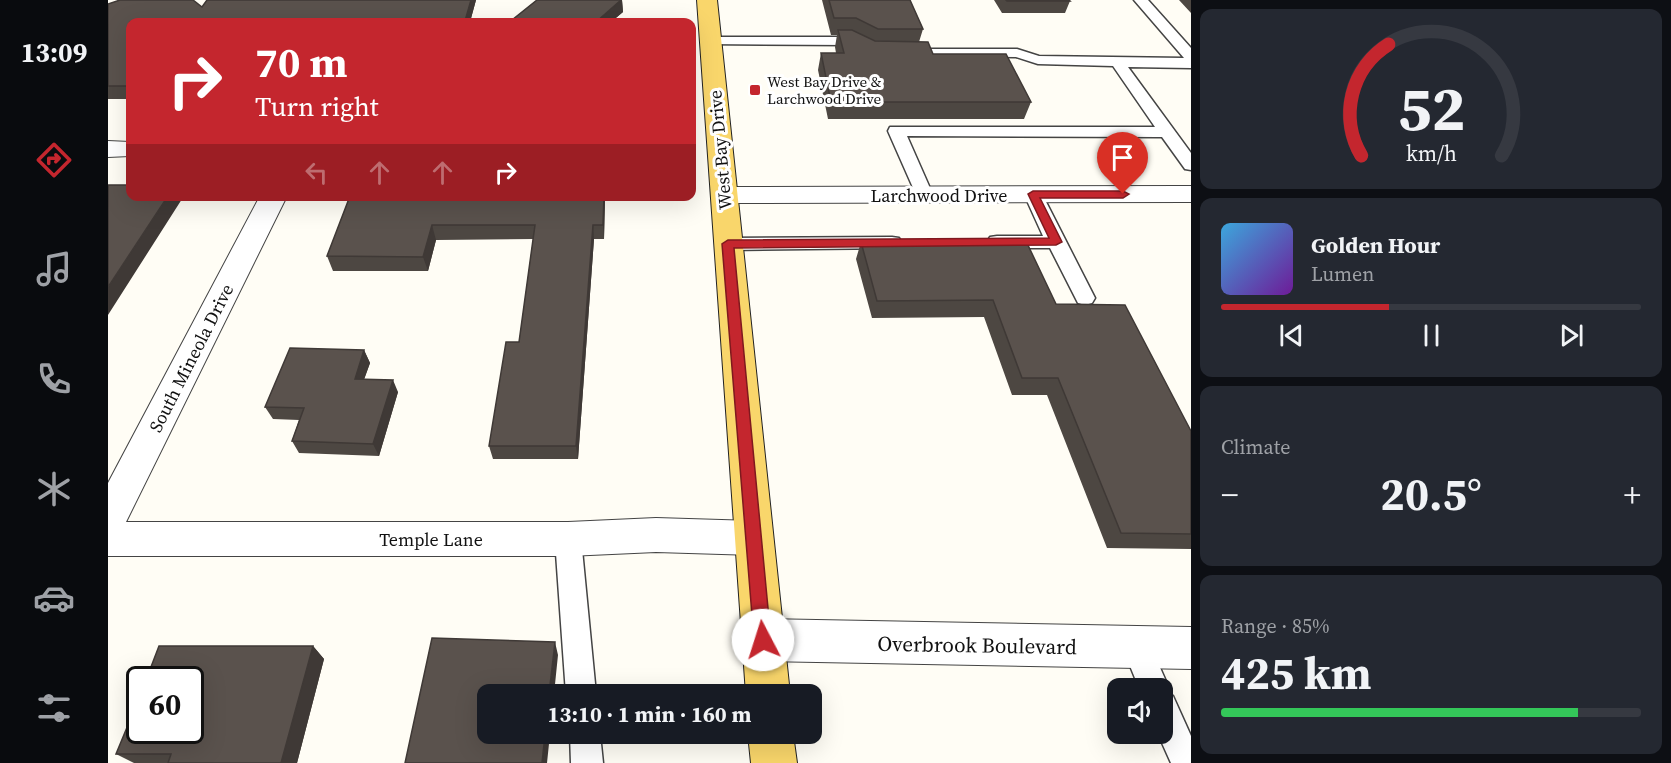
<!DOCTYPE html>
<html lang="en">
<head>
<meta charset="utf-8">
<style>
  body { margin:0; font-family:"Source Serif 4",serif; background:#242831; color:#f1f3f6; height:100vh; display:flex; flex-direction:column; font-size:22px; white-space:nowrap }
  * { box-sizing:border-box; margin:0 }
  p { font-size:20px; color:#9ea1a6 }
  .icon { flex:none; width:33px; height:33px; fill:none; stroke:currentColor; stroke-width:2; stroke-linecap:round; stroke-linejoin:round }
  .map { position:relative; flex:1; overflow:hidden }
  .details { display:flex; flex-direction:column; gap:9px; padding:9px; background:#0d0f14; width:480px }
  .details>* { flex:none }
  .hud { position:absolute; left:18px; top:18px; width:570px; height:183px; border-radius:12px; box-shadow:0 6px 24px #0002; background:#c4262e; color:#fff; overflow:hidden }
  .fabs { position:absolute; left:999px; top:678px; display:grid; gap:12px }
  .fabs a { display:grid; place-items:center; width:66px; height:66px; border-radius:12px; background:#171b24; box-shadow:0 6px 24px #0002; font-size:30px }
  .speed { position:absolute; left:18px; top:666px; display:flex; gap:12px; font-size:30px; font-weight:700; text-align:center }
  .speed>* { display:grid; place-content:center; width:78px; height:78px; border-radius:50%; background:#171b24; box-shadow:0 6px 24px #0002; line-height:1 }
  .speed .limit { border:3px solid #111; border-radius:9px; background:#fff; color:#111 }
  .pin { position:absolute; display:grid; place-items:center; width:51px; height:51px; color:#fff; margin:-62px -26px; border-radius:50% 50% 50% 0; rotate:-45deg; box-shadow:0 0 6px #0007 }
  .pin .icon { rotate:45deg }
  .me { position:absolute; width:66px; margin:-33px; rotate:355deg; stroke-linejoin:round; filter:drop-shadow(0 0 4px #0008) }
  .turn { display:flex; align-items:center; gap:21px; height:126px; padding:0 30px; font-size:27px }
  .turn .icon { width:78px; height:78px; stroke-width:2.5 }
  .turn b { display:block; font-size:42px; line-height:51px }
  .lanes { display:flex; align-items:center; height:57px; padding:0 30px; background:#0003; justify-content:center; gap:30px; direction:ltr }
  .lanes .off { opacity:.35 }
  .big { font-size:45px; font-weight:700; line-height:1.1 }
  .details .card { flex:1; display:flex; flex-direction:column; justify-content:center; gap:9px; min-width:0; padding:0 21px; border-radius:12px; background:#242831 }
  .details .dial { align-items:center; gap:0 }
  .dial svg { height:156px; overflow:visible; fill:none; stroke:#363941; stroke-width:7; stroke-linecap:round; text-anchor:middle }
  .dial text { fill:#f1f3f6; stroke:none }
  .song { display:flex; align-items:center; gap:18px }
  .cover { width:72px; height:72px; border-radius:9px; background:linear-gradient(135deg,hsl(200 70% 55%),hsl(280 70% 35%)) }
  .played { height:6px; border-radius:3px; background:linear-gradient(90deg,#c4262e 40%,#363941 40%) }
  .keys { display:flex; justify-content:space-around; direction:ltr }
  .heat { display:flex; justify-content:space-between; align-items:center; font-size:33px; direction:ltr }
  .charge { height:9px; border-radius:4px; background:linear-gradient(90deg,#34c759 85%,#363941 0) }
  .trip { position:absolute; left:369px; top:684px; width:345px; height:60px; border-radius:12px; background:#171b24; box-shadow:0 6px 24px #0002; font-weight:700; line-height:60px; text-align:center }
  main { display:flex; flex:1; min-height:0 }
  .menu { display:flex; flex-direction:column; width:108px; justify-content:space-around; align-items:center; background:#090b0e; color:#9ea1a6 }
  .menu .icon { width:42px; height:42px }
  .menu .selected { color:#c4262e }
  .menu b { font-size:27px; color:#f1f3f6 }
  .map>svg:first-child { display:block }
</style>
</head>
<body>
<main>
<nav class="menu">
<b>13:09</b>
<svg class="icon selected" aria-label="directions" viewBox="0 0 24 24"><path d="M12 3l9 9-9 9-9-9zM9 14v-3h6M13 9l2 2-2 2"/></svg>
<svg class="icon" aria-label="music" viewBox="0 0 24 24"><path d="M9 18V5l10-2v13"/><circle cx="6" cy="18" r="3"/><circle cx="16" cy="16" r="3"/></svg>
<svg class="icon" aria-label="phone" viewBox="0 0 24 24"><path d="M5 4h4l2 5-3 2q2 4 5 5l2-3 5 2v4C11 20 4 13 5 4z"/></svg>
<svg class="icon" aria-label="climate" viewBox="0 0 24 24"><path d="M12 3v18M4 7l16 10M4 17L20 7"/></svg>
<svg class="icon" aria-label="car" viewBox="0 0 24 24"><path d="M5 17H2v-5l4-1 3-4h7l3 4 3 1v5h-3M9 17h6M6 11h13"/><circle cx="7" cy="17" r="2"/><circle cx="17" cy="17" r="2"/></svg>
<svg class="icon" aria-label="filters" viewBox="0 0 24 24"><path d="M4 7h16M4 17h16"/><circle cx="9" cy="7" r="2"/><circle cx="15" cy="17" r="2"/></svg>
</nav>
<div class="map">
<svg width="1083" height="763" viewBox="0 0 1083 763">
  <rect width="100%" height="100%" fill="#fffdf5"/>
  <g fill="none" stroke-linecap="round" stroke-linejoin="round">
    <defs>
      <path id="lane" d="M 1026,0 L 1040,0 L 1083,48 L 1083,68 L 1020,67 L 1083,153 L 1083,170 L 1077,169 L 1054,137 L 799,136 L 825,195 L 822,199 L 810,199 L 780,131 L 782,127 L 1047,127 L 1005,66 L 930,64 L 908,57 L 796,56 L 791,55 L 789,52 L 791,49 L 909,49 L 931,56 L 1076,58 Z
        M 602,37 L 744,37 L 762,47 L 755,51 L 741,45 L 597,44 L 595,41 Z
        M 925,188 L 931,190 L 934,194 L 987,298 L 984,303 L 977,305 L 970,303 L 942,248 L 889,248 L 882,247 L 879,242 L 882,237 L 889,236 L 935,236 L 916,194 L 919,190 Z
        M 784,237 L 791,238 L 794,243 L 791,248 L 620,250 L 613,249 L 610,244 L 613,239 L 620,238 Z
        M 460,527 L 469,531 L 473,539 L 488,694 L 458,694 L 447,539 L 451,531 Z
        M 1028,632 L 1038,636 L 1061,688 L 1058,694 L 1065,696 L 1083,736 L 1083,763 L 1063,763 L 1050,734 L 1054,734 L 1054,688 L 1031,688 L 1014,646 L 1018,636 Z
        M 462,734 L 492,734 L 495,763 L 463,763 Z"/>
      <path id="street" d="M 0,141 L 22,142 L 22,156 L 0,157 Z
        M 1083,186 L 1083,202 L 616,203 L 607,201 L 603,195 L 607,189 L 616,187 Z
        M 152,196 L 179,196 L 18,522 L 460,522 L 548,518 L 646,521 L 660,526 L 665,538 L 660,550 L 646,555 L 548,552 L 460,556 L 0,556 L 0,483 Z
        M 655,619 L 1083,627 L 1083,669 L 655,661 L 640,655 L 634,640 L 640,625 Z"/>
      <path id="primary" d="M 589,0 L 609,0 L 682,694 L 638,694 Z
        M 640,734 L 685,734 L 689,763 L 643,763 Z"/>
    </defs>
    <use href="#lane" stroke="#444" stroke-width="3"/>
    <use href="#street" stroke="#444" stroke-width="2"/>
    <use href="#primary" stroke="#222" stroke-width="2"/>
    <use href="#lane" fill="#fff" fill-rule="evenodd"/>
    <use href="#street" fill="#fff" fill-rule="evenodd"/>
    <use href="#primary" fill="#f9d66b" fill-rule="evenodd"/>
  </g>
  <path fill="#4d4742" d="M 99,0 L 368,0 L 362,22 L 22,22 L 22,99 L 0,99 L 0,4 L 94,7 Z
    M 429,0 L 514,0 L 515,12 L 503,22 L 404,22 L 404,20 Z
    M 714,0 L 802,0 L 815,29 L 811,42 L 825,54 L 923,102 L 916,119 L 720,119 L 710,70 L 713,53 L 728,53 L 727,47 L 729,35 L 723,35 Z
    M 886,0 L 961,0 L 962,1 L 957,13 L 894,13 Z
    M 1071,0 L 1083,0 L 1083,13 Z
    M 242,196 L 497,196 L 496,239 L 486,239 L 470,459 L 385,459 L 381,446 L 411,342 L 425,239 L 328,240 L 320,271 L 225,271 L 219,256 Z
    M 753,242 L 948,304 L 1083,431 L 1083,549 L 999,548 L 939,395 L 904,395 L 876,317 L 764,318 L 748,259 Z
    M 256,350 L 262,363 L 256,379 L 290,392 L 271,456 L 191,453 L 184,441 L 191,420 L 165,419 L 157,407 Z
    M 205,646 L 216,659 L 189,763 L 26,763 L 8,754 Z"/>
  <path fill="#3f3936" d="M 363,0 L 368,0 L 362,22 L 357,22 Z
    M 513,0 L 514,0 L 515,12 L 503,22 L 488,22 Z
    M 60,196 L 73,196 L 74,199 L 0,315 L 0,287 Z
    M 496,196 L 497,196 L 496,239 L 495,225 Z
    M 324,225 L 328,240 L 320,271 L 315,257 Z
    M 485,225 L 486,239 L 470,459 L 468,446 Z
    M 256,350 L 262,363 L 252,391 L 247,379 Z
    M 285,380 L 290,392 L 271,456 L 265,444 Z
    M 447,642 L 450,655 L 446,694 L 441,694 Z
    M 205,646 L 216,659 L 189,763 L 173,763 Z
    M 437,734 L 442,734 L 439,763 L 434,763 Z"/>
  <path fill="#5a524d" stroke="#3f3936" stroke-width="1.5" d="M 12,0 L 85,0 L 94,7 L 99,0 L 363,0 L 357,21 L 352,21 L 352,22 L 22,22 L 22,86 L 0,86 L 0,4 Z
    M 429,0 L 513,0 L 488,22 L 438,22 L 438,20 L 404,20 Z
    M 721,0 L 802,0 L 815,29 L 770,29 L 748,18 L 726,18 Z
    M 898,0 L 961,0 L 962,1 L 899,1 Z
    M 730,30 L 744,30 L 767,41 L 820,42 L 825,54 L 898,54 L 923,102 L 723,102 L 713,53 L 736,53 Z
    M 0,185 L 22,185 L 22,196 L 60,196 L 0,287 Z
    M 242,196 L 496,196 L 495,225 L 485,225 L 468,446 L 381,446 L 398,342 L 411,342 L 427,225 L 324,225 L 315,257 L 219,256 Z
    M 918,241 L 948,304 L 1017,305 L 1083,431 L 1083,534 L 1013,533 L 950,378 L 914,378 L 885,300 L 769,301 L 753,242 Z
    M 182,348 L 256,350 L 247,379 L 285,380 L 265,444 L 184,441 L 196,408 L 157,407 Z
    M 324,638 L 447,642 L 441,694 L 380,694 L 380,734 L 437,734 L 434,763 L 297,763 Z
    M 51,646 L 205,646 L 173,763 L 60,763 L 63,754 L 8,754 L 32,696 L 32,730 L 82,730 L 82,680 L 38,680 Z"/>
  <path fill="#c4262e" stroke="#7f191e" stroke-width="1.5" d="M 925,191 L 1015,191 L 1021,194 L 1015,198 L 932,198 L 954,242 L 948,245 L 626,248 L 663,640 L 661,646 L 655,648 L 649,646 L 646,640 L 614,244 L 620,240 L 941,238 L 920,194 Z"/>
  <rect fill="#c4262e" stroke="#fff" stroke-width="2" x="641" y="84" width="12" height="12" rx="3"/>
  <g text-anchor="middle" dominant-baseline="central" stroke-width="6" stroke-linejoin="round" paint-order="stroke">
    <g font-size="15" fill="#111" stroke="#fff" text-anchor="start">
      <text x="659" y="81">West Bay Drive &amp;<tspan x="659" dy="17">Larchwood Drive</tspan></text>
    </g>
    <g font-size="18" fill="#111" stroke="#fff">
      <text transform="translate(612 150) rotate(-95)">West Bay Drive</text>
      <text x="831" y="195">Larchwood Drive</text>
      <text transform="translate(83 358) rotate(-63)">South Mineola Drive</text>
      <text x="323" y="539">Temple Lane</text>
    </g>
    <g font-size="21" fill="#111" stroke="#fff">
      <text transform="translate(869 645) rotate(1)">Overbrook Boulevard</text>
    </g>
  </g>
</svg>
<div class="fabs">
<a><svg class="icon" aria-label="sound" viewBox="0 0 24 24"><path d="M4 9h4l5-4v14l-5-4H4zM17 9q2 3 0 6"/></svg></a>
</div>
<div class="speed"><div class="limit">60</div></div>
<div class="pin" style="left:1015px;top:194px;background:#d93025"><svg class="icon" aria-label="arrive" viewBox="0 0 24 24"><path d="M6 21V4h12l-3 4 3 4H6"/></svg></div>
<svg class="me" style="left:655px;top:640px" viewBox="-20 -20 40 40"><circle r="19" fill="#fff"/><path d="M0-13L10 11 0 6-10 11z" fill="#c4262e"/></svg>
<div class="trip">13:10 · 1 min · 160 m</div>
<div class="hud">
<div class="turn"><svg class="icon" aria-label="right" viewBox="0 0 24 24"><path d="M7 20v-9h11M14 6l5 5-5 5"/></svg><div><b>70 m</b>Turn right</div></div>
<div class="lanes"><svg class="icon off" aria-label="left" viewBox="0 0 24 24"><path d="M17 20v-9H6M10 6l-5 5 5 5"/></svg><svg class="icon off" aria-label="ahead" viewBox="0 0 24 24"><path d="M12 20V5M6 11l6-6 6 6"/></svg><svg class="icon off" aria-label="ahead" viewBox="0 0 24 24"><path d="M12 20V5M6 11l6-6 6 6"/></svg><svg class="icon" aria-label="right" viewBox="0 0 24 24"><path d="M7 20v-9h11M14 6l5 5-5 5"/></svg></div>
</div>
</div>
<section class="details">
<div class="card dial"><svg viewBox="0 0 100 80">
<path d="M14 69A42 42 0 1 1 86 69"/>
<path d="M14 69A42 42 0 0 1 28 12" stroke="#c4262e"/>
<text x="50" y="56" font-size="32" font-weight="700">52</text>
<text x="50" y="72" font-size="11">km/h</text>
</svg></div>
<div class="card">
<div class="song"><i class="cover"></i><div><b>Golden Hour</b><p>Lumen</p></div></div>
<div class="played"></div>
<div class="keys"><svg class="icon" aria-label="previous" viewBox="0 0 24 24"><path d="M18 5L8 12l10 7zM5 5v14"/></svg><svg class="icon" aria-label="pause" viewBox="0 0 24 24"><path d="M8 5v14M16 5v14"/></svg><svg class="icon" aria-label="next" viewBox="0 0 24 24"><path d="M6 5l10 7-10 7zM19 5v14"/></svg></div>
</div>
<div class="card"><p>Climate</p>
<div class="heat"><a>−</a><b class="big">20.5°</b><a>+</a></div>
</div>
<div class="card"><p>Range · 85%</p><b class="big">425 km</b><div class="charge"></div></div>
</section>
</main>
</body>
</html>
